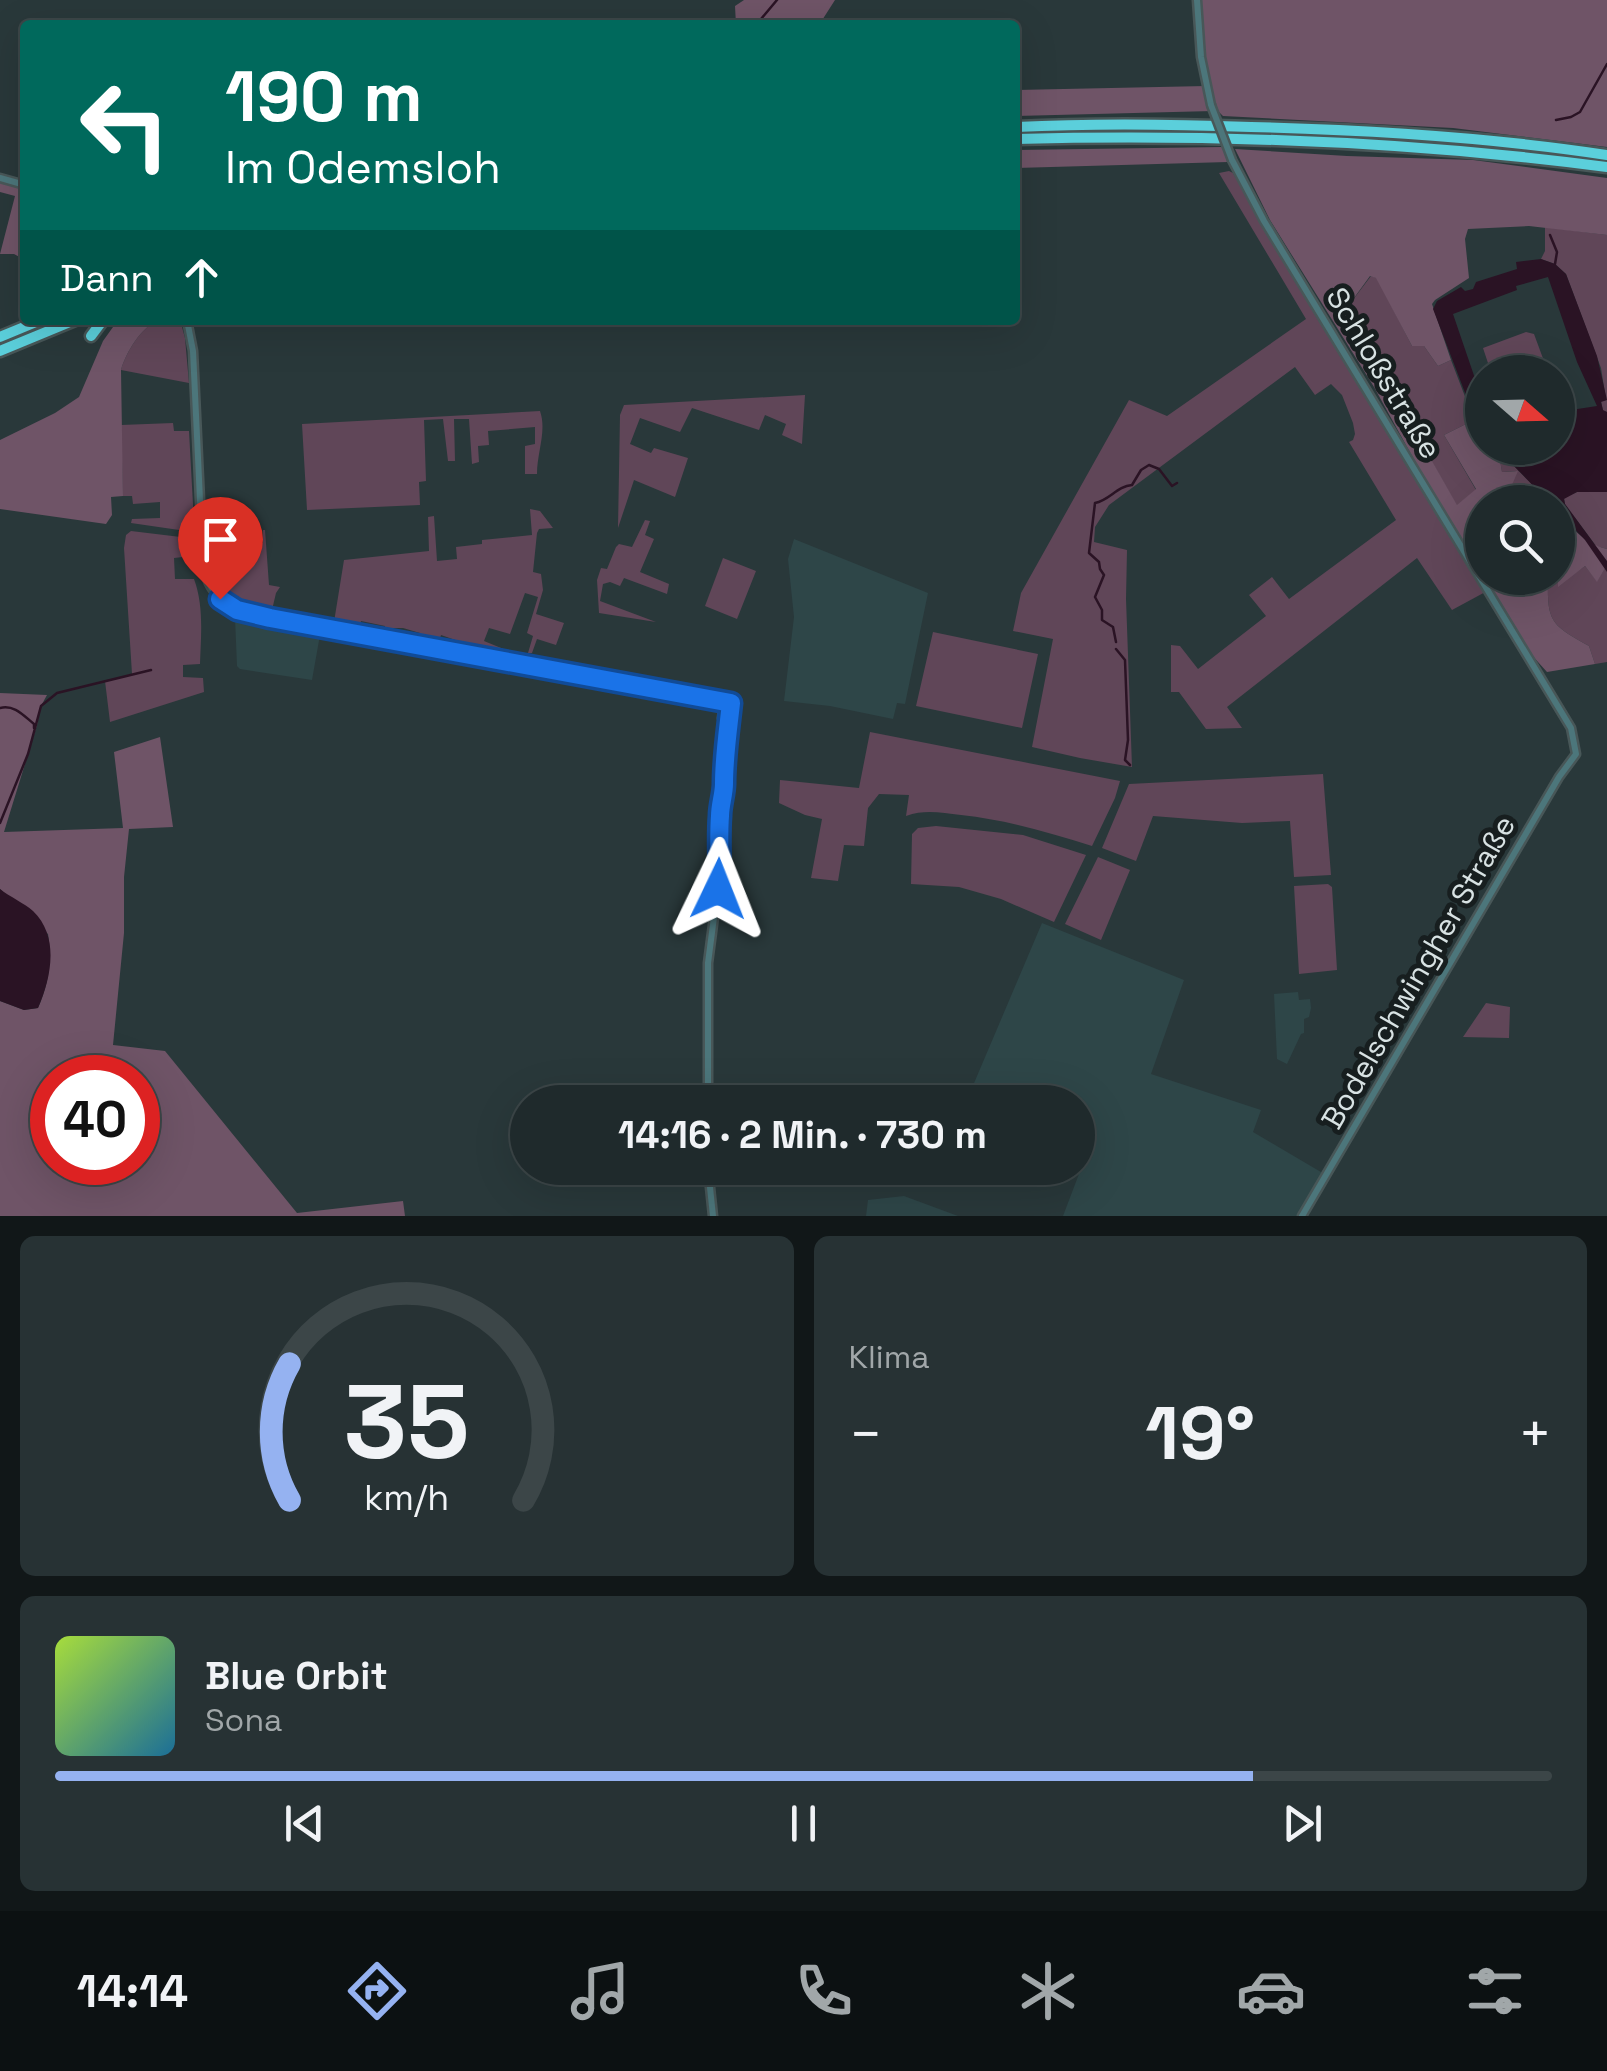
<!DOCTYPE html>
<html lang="de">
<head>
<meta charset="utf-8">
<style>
  body { margin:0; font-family:"Space Grotesk",sans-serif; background:#273234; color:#f1f3f6; height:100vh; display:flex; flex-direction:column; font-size:38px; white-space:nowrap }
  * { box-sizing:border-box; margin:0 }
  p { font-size:32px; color:#a1a7a9 }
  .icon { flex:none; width:55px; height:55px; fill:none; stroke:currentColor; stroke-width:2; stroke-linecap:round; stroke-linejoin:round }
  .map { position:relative; height:1216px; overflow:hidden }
  .panel { display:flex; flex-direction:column; gap:20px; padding:20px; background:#111718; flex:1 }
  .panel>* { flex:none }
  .guide { position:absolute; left:20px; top:20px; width:1000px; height:305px; border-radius:10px; box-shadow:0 10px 40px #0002,0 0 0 2px #3c4648; background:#00695c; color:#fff; overflow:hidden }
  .needle { width:65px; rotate:110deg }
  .controls { position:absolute; left:1465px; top:355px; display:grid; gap:20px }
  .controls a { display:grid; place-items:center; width:110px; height:110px; border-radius:50%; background:#1f2a2c; box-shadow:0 10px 40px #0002,0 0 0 2px #3c4648; font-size:50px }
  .speed { position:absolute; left:30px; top:1055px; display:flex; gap:20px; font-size:50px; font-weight:700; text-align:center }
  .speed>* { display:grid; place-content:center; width:130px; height:130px; border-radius:50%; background:#1f2a2c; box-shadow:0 10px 40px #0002,0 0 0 2px #3c4648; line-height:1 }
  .speed .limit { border:15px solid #d22; background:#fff; color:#111 }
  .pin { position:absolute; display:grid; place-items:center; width:85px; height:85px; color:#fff; margin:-102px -42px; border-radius:50% 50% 50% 0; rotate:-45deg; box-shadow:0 0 10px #0007 }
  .pin .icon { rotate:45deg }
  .me { position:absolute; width:110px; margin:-55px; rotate:2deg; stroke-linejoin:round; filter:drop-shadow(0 0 8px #0008) }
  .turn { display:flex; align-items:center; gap:35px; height:210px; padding:0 40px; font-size:45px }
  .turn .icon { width:130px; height:130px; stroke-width:2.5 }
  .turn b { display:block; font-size:70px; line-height:85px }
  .then { display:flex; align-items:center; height:95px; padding:0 40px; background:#0003; gap:20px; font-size:38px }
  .big { font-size:75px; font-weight:800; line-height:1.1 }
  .panel .card { flex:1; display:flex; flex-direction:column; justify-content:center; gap:15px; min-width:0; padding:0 35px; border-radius:15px; background:#273234 }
  .panel .dial { align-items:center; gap:0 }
  .dial svg { height:260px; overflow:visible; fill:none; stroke:#3c4648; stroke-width:7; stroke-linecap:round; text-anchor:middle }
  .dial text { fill:#f1f3f6; stroke:none }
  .song { display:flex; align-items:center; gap:30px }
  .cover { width:120px; height:120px; border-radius:15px; background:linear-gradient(135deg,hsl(80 70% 55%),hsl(200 70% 35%)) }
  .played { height:10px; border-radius:5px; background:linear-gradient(90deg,#95b2f1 80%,#3c4648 80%) }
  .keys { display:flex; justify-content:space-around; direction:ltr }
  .heat { display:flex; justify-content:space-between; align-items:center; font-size:55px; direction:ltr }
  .panel .tiles { flex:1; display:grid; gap:20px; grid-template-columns:1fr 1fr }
  .card:last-child { grid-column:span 2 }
  .trip { position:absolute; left:510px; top:1085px; width:585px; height:100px; border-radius:50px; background:#1f2a2c; box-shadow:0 10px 40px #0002,0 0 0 2px #3c4648; font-weight:800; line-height:100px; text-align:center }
  .dock { display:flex; height:160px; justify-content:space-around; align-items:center; background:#0c1112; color:#a1a7a9 }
  .dock .icon { width:70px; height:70px }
  .dock .on { color:#95b2f1 }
  .dock b { font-size:45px; color:#f1f3f6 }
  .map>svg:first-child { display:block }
</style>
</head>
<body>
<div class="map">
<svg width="1607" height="1216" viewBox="0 0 1607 1216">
  <rect width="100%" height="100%" fill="#29383a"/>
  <path fill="#2e4648" d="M 794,539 L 928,593 L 905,704 L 897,703 L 893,719 L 830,706 L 784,701 L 794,617 L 788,559 Z
    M 235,618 L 320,635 L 312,680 L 240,669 L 237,666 Z
    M 1042,923 L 1184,980 L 1151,1074 L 1261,1110 L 1253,1132 L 1326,1175 L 1302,1216 L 1063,1216 L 1082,1166 L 1078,1164 L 1078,1102 L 966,1102 Z
    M 1298,992 L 1299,1000 L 1310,999 L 1311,1008 L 1309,1017 L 1304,1019 L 1304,1033 L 1301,1034 L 1287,1064 L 1277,1059 L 1274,994 Z
    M 904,1196 L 958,1216 L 866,1216 L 868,1200 Z"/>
  <path fill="#604658" d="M 1229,171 L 1233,173 L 1489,590 L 1452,610 L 1417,558 L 1227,707 L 1242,728 L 1206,729 L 1179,692 L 1171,692 L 1171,645 L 1180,646 L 1198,669 L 1266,616 L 1249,595 L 1272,577 L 1289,599 L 1396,520 L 1349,442 L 1353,440 L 1355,434 L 1353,423 L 1342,395 L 1331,384 L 1315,395 L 1295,367 L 1109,505 L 1095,527 L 1094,542 L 1127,550 L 1126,599 L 1132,767 L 1080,758 L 1032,747 L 1053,639 L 1013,631 L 1021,593 L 1129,400 L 1167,416 L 1306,319 L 1219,173 Z
    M 1545,227 L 1607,235 L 1607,412 L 1603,411 L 1601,401 L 1606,400 L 1601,368 L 1566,274 L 1555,264 L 1541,259 L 1545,251 Z
    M 1371,276 L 1377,278 L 1412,346 L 1424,346 L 1438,366 L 1451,360 L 1474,420 L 1444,435 L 1476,490 L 1457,506 L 1346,309 Z
    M 158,320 L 180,320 L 185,338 L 189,383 L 121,370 C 126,352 141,328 158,320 Z
    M 1526,332 L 1534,334 L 1548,372 L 1491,372 L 1483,348 Z
    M 805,395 L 802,444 L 782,435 L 786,424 L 765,415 L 759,430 L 692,408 L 680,432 L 640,418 L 630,444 L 651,453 L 654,448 L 688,458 L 675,497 L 634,480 L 618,528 L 620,415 L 624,405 Z
    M 540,411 C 547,431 537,452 537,474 L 525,474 L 525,446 L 535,444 L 535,427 L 488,431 L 489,445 L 478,446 L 479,462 L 472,464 L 469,419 L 454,419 L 455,461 L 448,461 L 443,419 L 424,420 L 426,481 L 419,482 L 420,505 L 307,510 L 302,424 Z
    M 173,423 L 174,431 L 189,431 L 194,523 L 187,525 L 186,531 L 131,523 L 132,519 L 160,518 L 160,502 L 133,504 L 132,496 L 123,496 L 121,425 Z
    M 1498,448 L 1512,448 L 1514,466 L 1549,502 L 1510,502 L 1508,495 L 1516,471 L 1502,472 Z
    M 1597,491 L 1607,492 L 1607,549 L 1596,546 L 1565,504 L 1564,498 L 1577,492 Z
    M 530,509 L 540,511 L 553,528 L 539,529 L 537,533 L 533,572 L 541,574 L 543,590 L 536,614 L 564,623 L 556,645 L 537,639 L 532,653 L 528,653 L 533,636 L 527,633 L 538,597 L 525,593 L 510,634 L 489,628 L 484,641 L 506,650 L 505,654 L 461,646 L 461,642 L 441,635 L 439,642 L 420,639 L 420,633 L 403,628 L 393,628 L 392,633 L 384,631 L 385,626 L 361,621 L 360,627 L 334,622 L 344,560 L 429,551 L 428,517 L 434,516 L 437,561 L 457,559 L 456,547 L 482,544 L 482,540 L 532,535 Z
    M 645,520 L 650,521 L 645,535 L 654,539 L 640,572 L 669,584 L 667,594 L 624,578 L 620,586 L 610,582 L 603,584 L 600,601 L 656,622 L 599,613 L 597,580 L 601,568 L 607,569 L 616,547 L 619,544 L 632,547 Z
    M 212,529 L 222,585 L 236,582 L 230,546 L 242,545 L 243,550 L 258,550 L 258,544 L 263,543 L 263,530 L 265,530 L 269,585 L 280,587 L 276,593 L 272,610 C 217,600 211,586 209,532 Z
    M 131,531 L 189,538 L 191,542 L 191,548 L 185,551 L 183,557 L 174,558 L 175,579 L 194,579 C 204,606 201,635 200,664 L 183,665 L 183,677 L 203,678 L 204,692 L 110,722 L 105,681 L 132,674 L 124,548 L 126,535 Z
    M 1558,555 L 1560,564 L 1558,585 L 1585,566 L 1597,581 L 1607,565 L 1607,662 L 1595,664 L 1589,646 C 1550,625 1547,621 1548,578 L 1558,578 Z
    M 723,558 L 756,571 L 737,619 L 705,606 Z
    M 933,632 L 1038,654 L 1022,728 L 916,706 Z
    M 870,732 L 1120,781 L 1115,798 L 1092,846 C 1048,832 1007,820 961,815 C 941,813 926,809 906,816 L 909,795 L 879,794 L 868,808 L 864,846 L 844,845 L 838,881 L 811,878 L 822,819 L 805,815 L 779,803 L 780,780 L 859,788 Z
    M 1323,774 L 1331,875 L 1294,877 L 1290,821 L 1242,823 L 1153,816 L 1136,861 L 1102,848 L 1129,784 Z
    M 936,826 L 1023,835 L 1086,855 L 1054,922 L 1001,899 L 959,887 L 911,884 L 912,834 L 918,828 Z
    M 1098,857 L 1130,870 L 1101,940 L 1065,924 Z
    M 1328,884 L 1332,887 L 1337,970 L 1299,974 L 1294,886 Z
    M 1486,1003 L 1510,1007 L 1509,1038 L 1463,1037 Z"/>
  <path fill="#6f5467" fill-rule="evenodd" d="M 744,0 L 835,0 L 819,25 L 736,25 L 735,6 Z
    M 1197,0 L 1607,0 L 1607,147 L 1453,128 L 1223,116 L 1213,106 L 1213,111 L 1015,116 L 1015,90 L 1206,86 Z
    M 1222,147 L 1228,162 L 1015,168 L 1015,150 Z
    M 1235,149 L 1347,156 L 1473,160 L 1607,178 L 1607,235 L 1529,226 L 1468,229 L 1465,239 L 1469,278 L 1435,300 L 1432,304 L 1451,360 L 1438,366 L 1424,346 L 1412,346 L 1376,278 L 1370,276 L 1346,309 L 1457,505 L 1476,489 L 1444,435 L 1474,420 L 1479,432 L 1482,431 L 1482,448 L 1498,448 L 1502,472 L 1518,471 L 1508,494 L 1510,502 L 1482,502 L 1482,578 L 1548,578 C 1547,621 1550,625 1589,646 L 1595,664 L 1547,672 L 1520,642 L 1450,525 L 1374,387 L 1270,220 Z
    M 0,178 L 25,185 L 25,260 L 14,254 L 0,254 L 15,196 L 0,192 Z
    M 118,320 L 158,320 C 141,328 126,352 121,370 L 123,496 L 111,497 L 112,515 L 106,524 L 0,509 L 0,440 L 55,413 L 79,397 L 103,341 Z
    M 1567,524 C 1580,535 1590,545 1607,549 L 1607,565 L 1597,582 L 1585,566 L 1558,587 L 1558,538 Z
    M 0,693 L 47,695 L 41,706 L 37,725 L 4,832 L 123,828 L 114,752 L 160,737 L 173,827 L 129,829 L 124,877 L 124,933 L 113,1045 L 165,1051 L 297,1213 L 403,1201 L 405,1216 L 0,1216 L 0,1001 L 24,1010 L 38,1008 C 49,983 52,961 48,934 L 0,889 ZM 52,1078 L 138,1078 L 138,1162 L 52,1162 Z"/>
  <path fill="#2a1324" d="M 1541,259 L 1555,264 L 1566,274 L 1597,356 L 1607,400 L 1601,402 L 1603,410 L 1607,412 L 1607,492 L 1577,492 L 1564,499 L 1565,504 L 1607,561 L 1607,572 L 1585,540 L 1558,512 L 1558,502 L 1549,502 L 1514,466 L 1512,448 L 1558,448 L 1558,412 L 1597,406 L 1577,362 L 1548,277 L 1516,286 L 1517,290 L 1453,314 L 1482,399 L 1482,431 L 1480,432 L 1433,309 L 1437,301 L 1461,287 L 1465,291 L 1473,289 L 1476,282 L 1517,269 L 1516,262 Z
    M 0,889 C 10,897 24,903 33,911 C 60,937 51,978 38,1008 L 24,1010 L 0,1001 Z"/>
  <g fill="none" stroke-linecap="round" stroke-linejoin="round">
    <path stroke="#2a1324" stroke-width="2.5" d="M 756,25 L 777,0
      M 1556,120 L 1571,117 L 1580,112 L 1607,64
      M 1550,235 L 1557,252 L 1555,264
      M 1116,642 L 1113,627 L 1102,620 L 1102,610 L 1095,597 L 1104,575 L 1100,569 L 1099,562 L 1089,553 L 1095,503 C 1110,500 1117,486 1132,485 L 1141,470 L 1149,465 L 1159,469 L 1172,486 L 1177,483
      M 1116,649 L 1125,660 L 1128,740 L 1125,760 L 1130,765
      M 0,708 C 14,704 24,716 34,724 L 34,728
      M 0,823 L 28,754 L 41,706 L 57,693 L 151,670"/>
    <defs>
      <path id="tertiary" d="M 1197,0 L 1201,57 L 1211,105
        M 1232,160 L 1264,221 L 1571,728 L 1576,754 L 1559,777 L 1302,1216
        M 0,178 L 25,185
        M 187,320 L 193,351 L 203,564 C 210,604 236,610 270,617 L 731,703 C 730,715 727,726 726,738 C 723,757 727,780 721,798
        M 724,702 L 722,718 L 725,730
        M 708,1102 L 708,963 L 720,871 L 720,795
        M 708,1168 L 713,1216"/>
      <path id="motorway" d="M 1015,127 C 1094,123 1172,124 1251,127 C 1370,130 1489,137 1607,155
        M 1015,139 C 1213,134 1410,141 1607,167
        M 91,336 L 103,320
        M 0,337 L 41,320
        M 0,351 L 75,320"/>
    </defs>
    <use href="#tertiary" stroke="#485758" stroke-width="11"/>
    <use href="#motorway" stroke="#485758" stroke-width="15"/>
    <use href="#tertiary" stroke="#4c767b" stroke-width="6"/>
    <use href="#motorway" stroke="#5bcfdb" stroke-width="10"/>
    <defs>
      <path id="tertiary-bridge" d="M 1211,105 L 1232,160"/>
    </defs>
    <use href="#tertiary-bridge" stroke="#485758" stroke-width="11" stroke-linecap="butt"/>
    <use href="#tertiary-bridge" stroke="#4c767b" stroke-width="6"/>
  </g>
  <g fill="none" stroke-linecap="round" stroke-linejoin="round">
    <defs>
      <path id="route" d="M 220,599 L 237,610 L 270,618 L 731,703 C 728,731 724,756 724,784 C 724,794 720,805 720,816 C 718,841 721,864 718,889"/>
    </defs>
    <use href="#route" stroke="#114b97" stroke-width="25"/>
    <use href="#route" stroke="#1a73e8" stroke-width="18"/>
  </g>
  <g text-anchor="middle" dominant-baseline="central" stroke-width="10" stroke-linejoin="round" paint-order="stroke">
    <g font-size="30" fill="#d8e2e3" stroke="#171e1f">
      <text transform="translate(1384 373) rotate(59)">Schloßstraße</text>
      <text transform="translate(1418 972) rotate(-60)">Bodelschwingher Straße</text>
    </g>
  </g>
</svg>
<div class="controls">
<a><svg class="needle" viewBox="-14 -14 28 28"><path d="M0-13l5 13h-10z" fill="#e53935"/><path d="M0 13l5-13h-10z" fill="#a1a7a9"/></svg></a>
<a><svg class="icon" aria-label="search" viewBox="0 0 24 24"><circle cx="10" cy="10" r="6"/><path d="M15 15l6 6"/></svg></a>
</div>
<div class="speed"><div class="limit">40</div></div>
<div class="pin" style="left:220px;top:599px;background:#d93025"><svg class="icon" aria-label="arrive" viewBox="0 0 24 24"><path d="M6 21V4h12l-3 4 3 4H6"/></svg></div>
<svg class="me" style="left:718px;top:889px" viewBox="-20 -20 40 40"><path d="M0-17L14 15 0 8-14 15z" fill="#1a73e8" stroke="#fff" stroke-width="4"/></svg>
<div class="trip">14:16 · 2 Min. · 730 m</div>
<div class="guide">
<div class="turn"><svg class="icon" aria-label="left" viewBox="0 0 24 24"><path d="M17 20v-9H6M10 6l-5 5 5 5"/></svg><div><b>190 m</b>Im Odemsloh</div></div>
<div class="then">Dann<svg class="icon" aria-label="ahead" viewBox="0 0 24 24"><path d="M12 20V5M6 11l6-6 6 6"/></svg></div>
</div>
</div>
<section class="panel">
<div class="tiles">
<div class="card dial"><svg viewBox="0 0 100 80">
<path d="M14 69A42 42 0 1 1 86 69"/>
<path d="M14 69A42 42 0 0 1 14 27" stroke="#95b2f1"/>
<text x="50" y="56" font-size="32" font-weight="700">35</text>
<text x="50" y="72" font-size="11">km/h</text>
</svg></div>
<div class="card"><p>Klima</p>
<div class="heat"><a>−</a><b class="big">19°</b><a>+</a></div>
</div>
<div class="card">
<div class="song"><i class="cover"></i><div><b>Blue Orbit</b><p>Sona</p></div></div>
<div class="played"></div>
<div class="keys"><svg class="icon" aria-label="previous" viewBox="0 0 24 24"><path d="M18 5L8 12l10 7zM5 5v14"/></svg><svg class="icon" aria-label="pause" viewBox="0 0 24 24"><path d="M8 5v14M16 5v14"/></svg><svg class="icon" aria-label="next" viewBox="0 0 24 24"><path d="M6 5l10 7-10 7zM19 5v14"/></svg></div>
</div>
</div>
</section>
<nav class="dock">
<b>14:14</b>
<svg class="icon on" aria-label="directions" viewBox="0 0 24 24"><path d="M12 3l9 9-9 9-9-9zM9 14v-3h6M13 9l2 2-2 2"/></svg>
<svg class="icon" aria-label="music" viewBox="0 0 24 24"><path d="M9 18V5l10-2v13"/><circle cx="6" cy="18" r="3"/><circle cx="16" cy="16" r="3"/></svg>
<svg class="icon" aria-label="phone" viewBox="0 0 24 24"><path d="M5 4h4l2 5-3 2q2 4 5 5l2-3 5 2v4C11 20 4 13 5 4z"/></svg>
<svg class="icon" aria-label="climate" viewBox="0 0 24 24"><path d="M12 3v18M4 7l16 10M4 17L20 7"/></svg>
<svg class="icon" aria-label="car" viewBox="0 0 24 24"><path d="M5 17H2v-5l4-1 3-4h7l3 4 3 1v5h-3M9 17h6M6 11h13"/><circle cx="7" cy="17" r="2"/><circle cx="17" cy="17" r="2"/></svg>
<svg class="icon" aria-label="filters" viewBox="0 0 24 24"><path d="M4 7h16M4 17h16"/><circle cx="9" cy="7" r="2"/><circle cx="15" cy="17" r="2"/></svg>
</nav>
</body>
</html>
